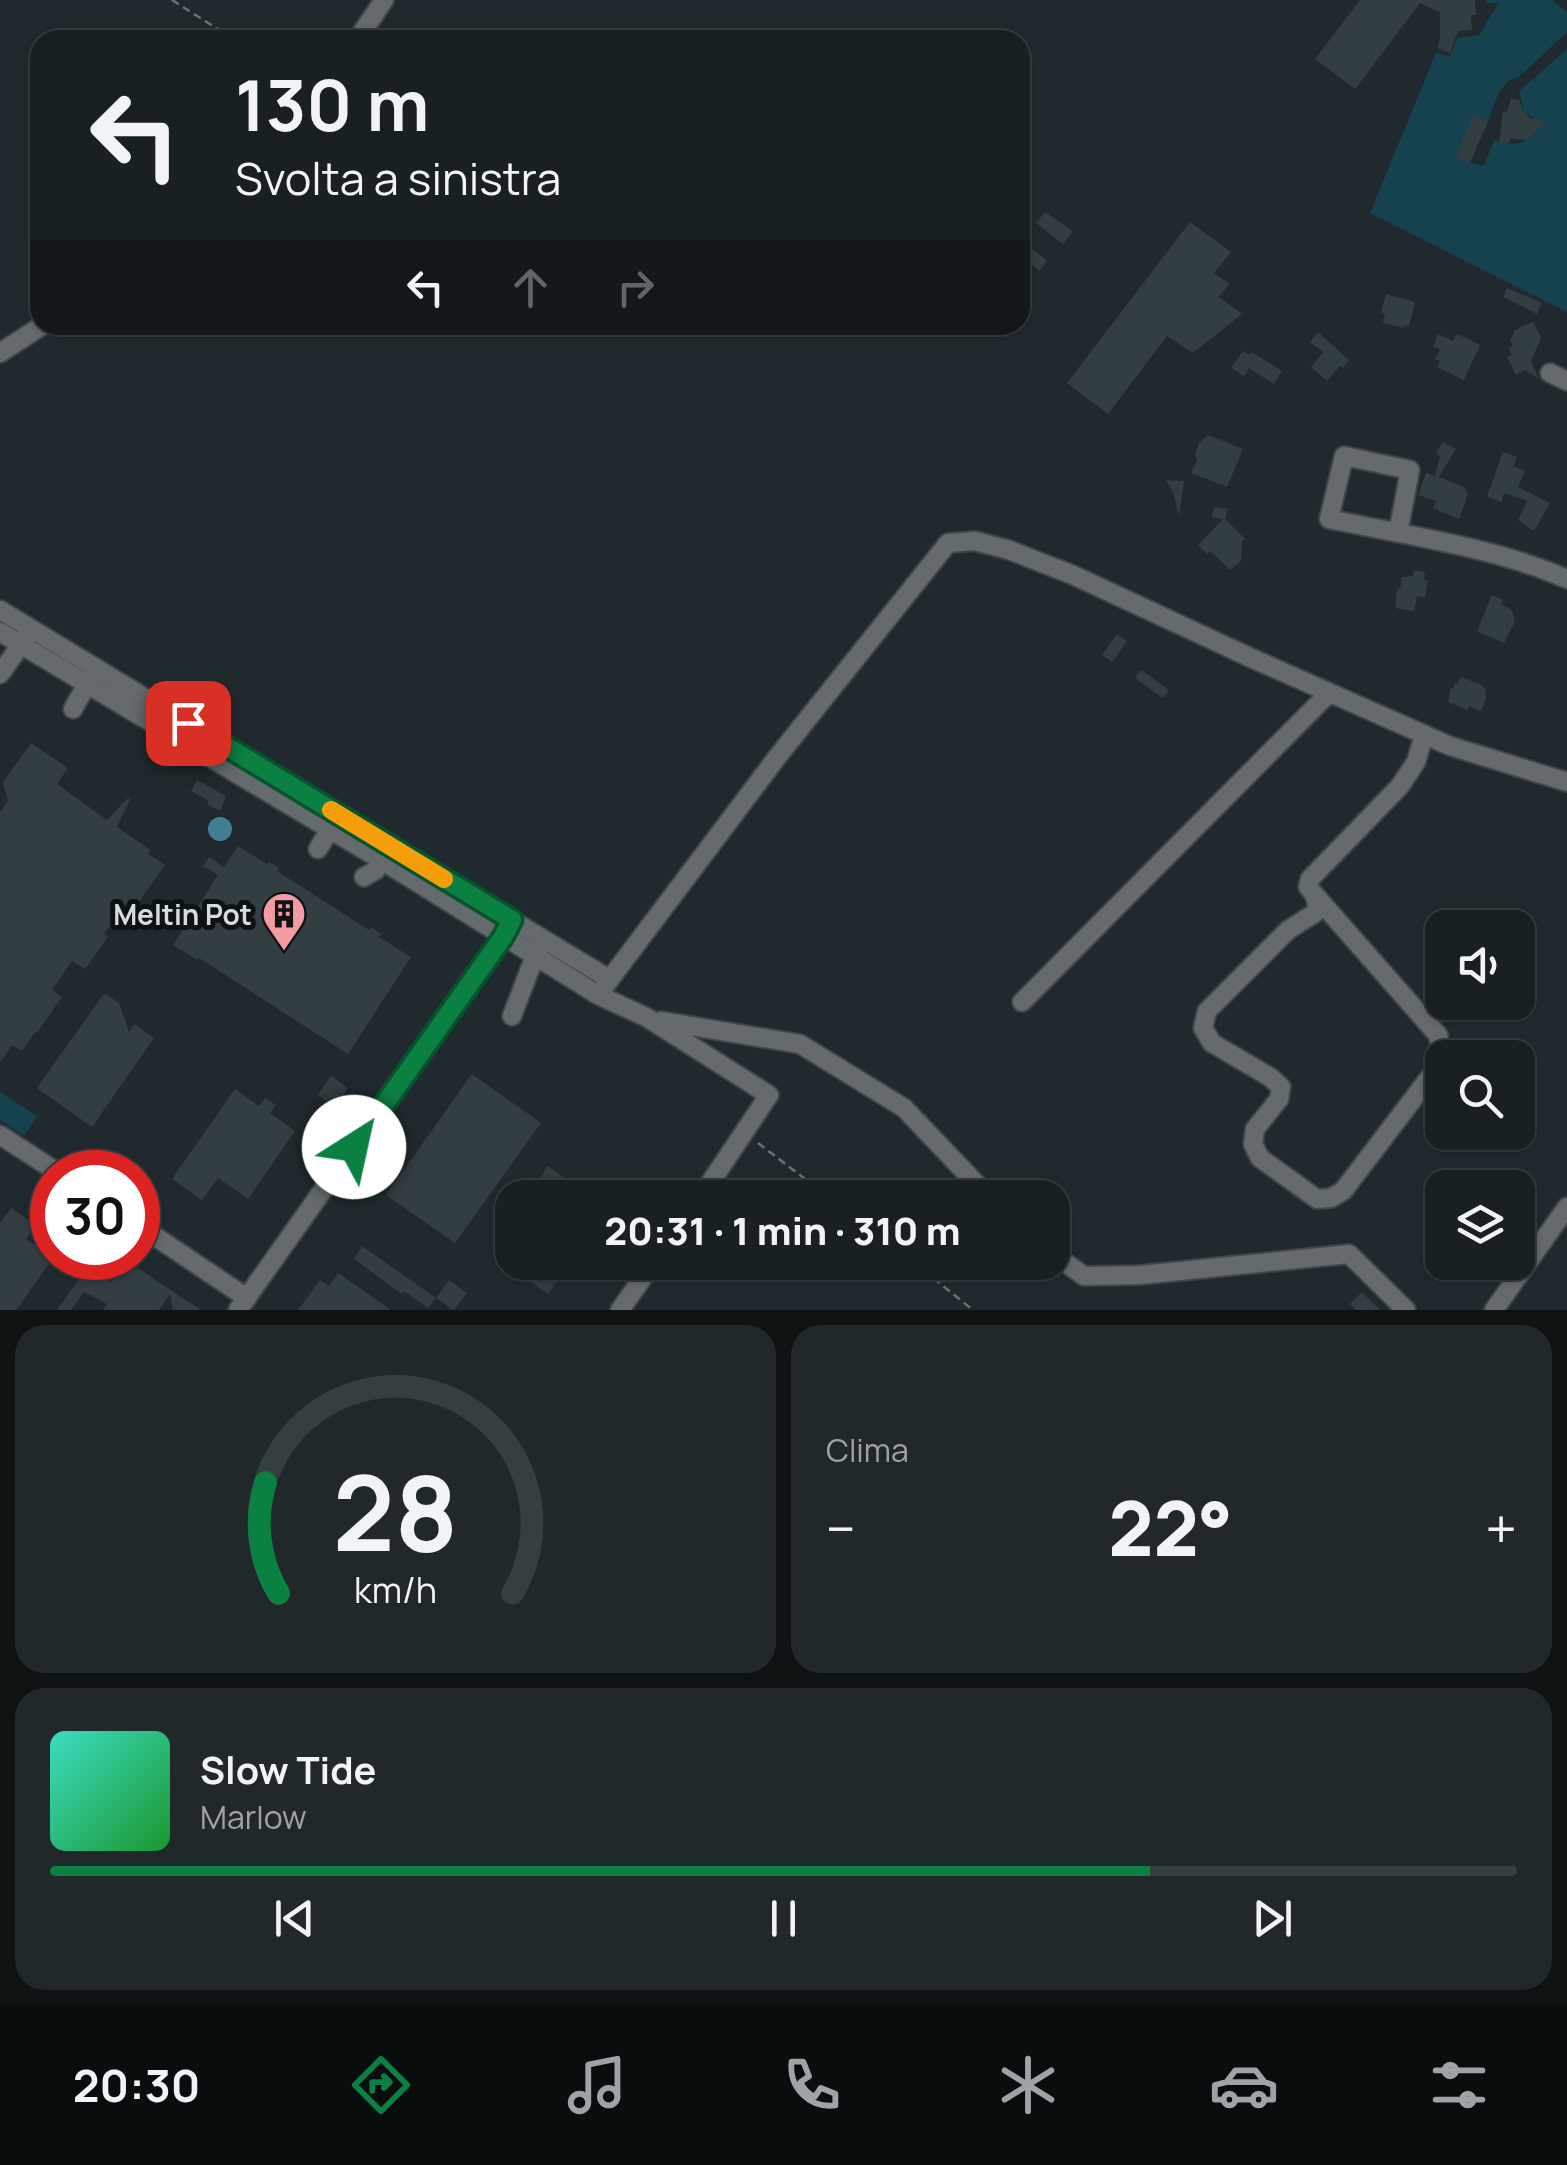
<!DOCTYPE html>
<html lang="it">
<head>
<meta charset="utf-8">
<style>
  body { margin:0; font-family:Manrope,sans-serif; background:#21282a; color:#f1f3f6; height:100vh; display:flex; flex-direction:column; font-size:38px; white-space:nowrap }
  * { box-sizing:border-box; margin:0 }
  p { font-size:32px; color:#9fa3a5 }
  .icon { flex:none; width:55px; height:55px; fill:none; stroke:currentColor; stroke-width:2; stroke-linecap:round; stroke-linejoin:round }
  .map { position:relative; height:1310px; overflow:hidden }
  .side { display:flex; flex-direction:column; gap:15px; padding:15px; background:#0d1213; flex:1 }
  .side>* { flex:none }
  .banner { position:absolute; left:30px; top:30px; width:1000px; height:305px; border-radius:30px; box-shadow:0 2px 8px #0004,0 0 0 2px #363e40; background:#182022; color:#f1f3f6; overflow:hidden }
  .fabs { position:absolute; left:1425px; top:910px; display:grid; gap:20px }
  .fabs a { display:grid; place-items:center; width:110px; height:110px; border-radius:20px; background:#182022; box-shadow:0 2px 8px #0004,0 0 0 2px #363e40; font-size:50px }
  .speed { position:absolute; left:30px; top:1150px; display:flex; gap:20px; font-size:50px; font-weight:700; text-align:center }
  .speed>* { display:grid; place-content:center; width:130px; height:130px; border-radius:50%; background:#182022; box-shadow:0 2px 8px #0004,0 0 0 2px #363e40; line-height:1 }
  .speed .limit { border:15px solid #d22; background:#fff; color:#111 }
  .pin { position:absolute; display:grid; place-items:center; width:85px; height:85px; color:#fff; margin:-42px; border-radius:20px; box-shadow:0 5px 15px #0006 }
  .me { position:absolute; width:110px; margin:-55px; rotate:35deg; stroke-linejoin:round; filter:drop-shadow(0 0 8px #0008) }
  .turn { display:flex; align-items:center; gap:35px; height:210px; padding:0 40px; font-size:45px }
  .turn .icon { width:130px; height:130px; stroke-width:2.5 }
  .turn b { display:block; font-size:70px; line-height:85px }
  .lanes { display:flex; align-items:center; height:95px; padding:0 40px; background:#0003; justify-content:center; gap:50px; direction:ltr }
  .lanes .off { opacity:.35 }
  .big { font-size:75px; font-weight:800; line-height:1.1 }
  .side .widget { flex:1; display:flex; flex-direction:column; justify-content:center; gap:15px; min-width:0; padding:0 35px; border-radius:30px; background:#21282a }
  .side .dial { align-items:center; gap:0 }
  .dial svg { height:260px; overflow:visible; fill:none; stroke:#363e40; stroke-width:7; stroke-linecap:round; text-anchor:middle }
  .dial text { fill:#f1f3f6; stroke:none }
  .song { display:flex; align-items:center; gap:30px }
  .cover { width:120px; height:120px; border-radius:15px; background:linear-gradient(135deg,hsl(170 70% 55%),hsl(130 70% 35%)) }
  .played { height:10px; border-radius:5px; background:linear-gradient(90deg,#0b8043 75%,#363e40 75%) }
  .keys { display:flex; justify-content:space-around; direction:ltr }
  .heat { display:flex; justify-content:space-between; align-items:center; font-size:55px; direction:ltr }
  .side .tiles { flex:1; display:grid; gap:15px; grid-template-columns:1fr 1fr }
  .widget:last-child { grid-column:span 2 }
  .trip { position:absolute; left:495px; top:1180px; width:575px; height:100px; border-radius:30px; background:#182022; box-shadow:0 2px 8px #0004,0 0 0 2px #363e40; font-weight:800; line-height:100px; text-align:center }
  .tab-bar { display:flex; height:160px; justify-content:space-around; align-items:center; background:#0a0d0e; color:#9fa3a5 }
  .tab-bar .icon { width:70px; height:70px }
  .tab-bar .active { color:#0b8043 }
  .tab-bar b { font-size:45px; color:#f1f3f6 }
  .map>svg:first-child { display:block }
</style>
</head>
<body>
<div class="map">
<svg width="1567" height="1310" viewBox="0 0 1567 1310">
  <rect width="100%" height="100%" fill="#202a2e"/>
  <path fill="#16414f" d="M 1486,0 L 1552,0 L 1567,12 L 1567,32 L 1520,76 L 1508,81 L 1499,92 L 1488,121 L 1475,115 L 1470,163 L 1484,166 L 1494,140 C 1520,148 1526,143 1544,124 L 1524,112 L 1519,91 L 1567,49 L 1567,312 L 1370,213 L 1436,53 L 1450,57 L 1457,38 L 1479,35 L 1499,3 L 1486,3 Z
    M 0,1092 L 37,1116 L 24,1136 L 0,1120 Z"/>
  <path fill="#417e93" d="M208 829a12 12 0 1 1 24 0a12 12 0 1 1-24 0Z"/>
  <path fill="#333e42" d="M 1360,0 L 1475,0 L 1476,15 L 1471,15 L 1472,30 L 1458,31 L 1450,53 L 1437,48 L 1440,39 L 1440,12 L 1420,3 L 1355,89 L 1315,59 Z
    M 1511,98 L 1519,100 L 1523,110 L 1530,118 L 1548,121 L 1527,140 L 1510,138 L 1509,143 L 1499,142 L 1503,111 L 1507,112 Z
    M 1474,114 L 1488,121 L 1470,163 L 1455,157 Z
    M 1045,212 L 1073,231 L 1063,244 L 1036,223 Z
    M 1190,222 L 1231,252 L 1214,273 L 1229,284 L 1219,297 L 1242,314 L 1193,353 L 1167,336 L 1108,414 L 1067,383 Z
    M 1033,249 L 1047,261 L 1039,271 L 1024,258 Z
    M 1507,288 L 1542,303 L 1537,314 L 1503,297 Z
    M 1386,294 L 1415,302 L 1409,326 L 1405,325 L 1404,328 L 1383,323 L 1385,314 L 1381,313 Z
    M 1533,322 L 1541,338 L 1531,361 L 1539,379 L 1525,370 L 1516,375 L 1507,357 L 1512,355 L 1509,348 L 1513,346 L 1510,341 L 1515,330 Z
    M 1318,332 L 1349,360 L 1343,368 L 1340,366 L 1327,381 L 1311,367 L 1323,352 L 1310,342 Z
    M 1438,334 L 1453,341 L 1457,334 L 1480,345 L 1464,380 L 1437,367 L 1440,361 L 1435,359 L 1440,350 L 1433,346 Z
    M 1243,351 L 1250,355 L 1252,352 L 1282,371 L 1274,384 L 1249,368 L 1244,376 L 1231,368 Z
    M 1208,435 L 1243,449 L 1227,487 L 1191,473 L 1197,461 L 1195,454 L 1199,443 Z
    M 1443,442 L 1456,449 L 1439,477 L 1464,487 L 1468,494 L 1459,519 L 1433,508 L 1436,501 L 1418,495 L 1426,473 L 1435,476 L 1440,456 L 1436,453 Z
    M 1503,452 L 1517,457 L 1513,466 L 1525,471 L 1518,487 L 1550,503 L 1534,531 L 1518,520 L 1527,501 L 1504,493 L 1501,502 L 1487,496 Z
    M 1166,480 L 1184,481 L 1179,516 L 1173,492 Z
    M 1214,507 L 1228,509 L 1225,519 L 1245,539 L 1242,541 L 1241,561 L 1230,570 L 1210,551 L 1207,554 L 1198,545 L 1223,519 L 1212,517 Z
    M 1414,570 L 1425,572 L 1424,580 L 1428,581 L 1425,598 L 1417,596 L 1414,611 L 1395,608 L 1397,588 L 1400,589 L 1402,577 L 1413,576 Z
    M 1492,595 L 1503,600 L 1501,604 L 1512,610 L 1515,621 L 1504,643 L 1477,631 Z
    M 1117,634 L 1127,641 L 1112,662 L 1102,655 Z
    M 1141,670 L 1169,690 L 1163,698 L 1135,678 Z
    M 1461,677 L 1482,685 L 1485,689 L 1486,698 L 1481,711 L 1469,706 L 1468,710 L 1448,702 L 1451,688 L 1453,689 L 1455,683 L 1458,684 Z
    M 31,743 L 68,768 L 57,784 L 107,820 L 128,798 L 130,800 L 117,827 L 150,850 L 148,854 L 165,865 L 126,920 L 118,915 L 104,934 L 108,937 L 85,969 L 72,961 L 52,990 L 62,997 L 37,1033 L 35,1032 L 22,1051 L 12,1045 L 0,1062 L 0,812 L 8,801 L 3,782 Z
    M 197,780 L 226,796 L 220,811 L 207,804 L 209,801 L 191,791 Z
    M 238,846 L 267,864 L 269,862 L 279,868 L 277,871 L 369,930 L 371,927 L 381,934 L 379,937 L 411,957 L 348,1054 L 199,958 L 198,960 L 173,945 L 218,875 L 203,866 L 209,857 L 224,867 Z
    M 106,994 L 119,1003 L 129,1032 L 134,1024 L 154,1038 L 92,1127 L 37,1088 L 103,995 Z
    M 472,1074 L 541,1123 L 455,1243 L 386,1195 Z
    M 331,1076 L 348,1088 L 335,1107 L 318,1095 Z
    M 235,1089 L 259,1106 L 265,1098 L 276,1105 L 270,1113 L 295,1131 L 248,1199 L 218,1178 L 202,1200 L 172,1179 Z
    M 548,1166 L 593,1198 L 527,1198 Z
    M 11,1208 L 36,1225 L 26,1239 L 53,1258 L 16,1310 L 0,1310 L 0,1223 Z
    M 512,1229 L 512,1262 L 570,1262 L 548,1294 L 494,1256 Z
    M 362,1246 L 436,1298 L 428,1308 L 404,1291 L 402,1294 L 354,1259 Z
    M 127,1261 L 169,1289 L 201,1310 L 173,1310 L 170,1294 L 159,1310 L 103,1310 L 107,1304 L 84,1292 L 71,1310 L 57,1310 L 81,1276 L 75,1273 L 83,1262 L 111,1282 Z
    M 338,1273 L 391,1310 L 298,1310 L 320,1280 L 329,1286 Z
    M 449,1280 L 467,1293 L 454,1310 L 436,1298 Z
    M 1362,1292 L 1380,1310 L 1356,1310 L 1350,1304 Z"/>
  <g fill="none" stroke-linecap="round" stroke-linejoin="round">
    <defs>
      <path id="minor" d="M 357,40 L 384,0
        M 0,353 L 43,325
        M 1550,373 L 1567,381
        M 1398,533 L 1410,470 L 1344,456 L 1329,519 C 1405,535 1497,548 1567,579
        M 0,610 L 609,979
        M 0,632 L 383,861 L 598,995 L 646,1017 L 769,1095 L 700,1198
        M 0,674 L 26,638
        M 73,709 L 91,677
        M 318,849 L 336,820
        M 364,877 L 376,870 L 388,851
        M 1314,894 L 1438,1035 L 1442,1052 L 1436,1069 L 1343,1191 L 1331,1198 L 1317,1199 L 1260,1158 L 1253,1144 L 1255,1129 L 1279,1099 L 1281,1087 L 1270,1077 L 1212,1043 L 1203,1028 L 1207,1011 L 1288,930 L 1315,913 L 1318,907 L 1314,894 L 1308,887 L 1310,879 L 1400,786 L 1416,762 L 1424,735
        M 598,995 L 778,756 L 948,543 L 975,541 L 1009,550 L 1073,575 L 1249,657 L 1450,746 L 1567,782
        M 1022,1002 L 1329,693
        M 512,1016 L 538,948
        M 661,1021 L 800,1044 L 904,1108 L 990,1198
        M 0,1135 L 57,1172
        M 138,1225 L 247,1298
        M 1052,1253 L 1084,1276 L 1140,1275 L 1349,1254 L 1406,1310
        M 238,1310 L 508,929
        M 620,1310 L 654,1262
        M 1494,1310 L 1567,1207"/>
    </defs>
    <use href="#minor" stroke="#3d464a" stroke-width="22"/>
    <path stroke="#697275" stroke-width="2.5" stroke-dasharray="8 5" stroke-linecap="butt" d="M 172,0 L 235,40
      M 758,1143 L 830,1198
      M 913,1262 L 973,1310"/>
    <use href="#minor" stroke="#656a6c" stroke-width="18"/>
  </g>
  <g fill="none" stroke-linecap="round" stroke-linejoin="round">
    <defs>
      <path id="route" d="M 188,723 L 512,920 L 503,937 L 354,1147"/>
    </defs>
    <use href="#route" stroke="#07532c" stroke-width="25"/>
    <use href="#route" stroke="#0b8043" stroke-width="18"/>
    <path stroke="#f59e0b" stroke-width="18" d="M 331,810 L 444,879"/>
  </g>
  <defs>
    <symbol id="building-pin" viewBox="-11 -11 22 30"><path d="M0 17L-7.5 6A9.5 9.5 0 1 1 7.5 6Z" fill="#f49aa3" stroke="#0d1213"/><path d="M-4-6H4V6H1V3H-1V6H-4ZM-2.5-4.3h1.7v1.8h-1.7ZM.8-4.3h1.7v1.8H.8ZM-2.5-1h1.7V.8h-1.7ZM.8-1h1.7V.8H.8Z" fill="#111"/></symbol>
  </defs>
  <g fill-rule="evenodd">
    <use href="#building-pin" x="259" y="889" width="50" height="68"/>
  </g>
  <g text-anchor="middle" dominant-baseline="central" stroke-width="10" stroke-linejoin="round" paint-order="stroke">
    <g font-size="28" font-weight="bold" fill="#d5dcde" stroke="#0d1213" text-anchor="end">
      <text x="252" y="914">Meltin Pot</text>
    </g>
  </g>
</svg>
<div class="fabs">
<a><svg class="icon" aria-label="sound" viewBox="0 0 24 24"><path d="M4 9h4l5-4v14l-5-4H4zM17 9q2 3 0 6"/></svg></a>
<a><svg class="icon" aria-label="search" viewBox="0 0 24 24"><circle cx="10" cy="10" r="6"/><path d="M15 15l6 6"/></svg></a>
<a><svg class="icon" aria-label="layers" viewBox="0 0 24 24"><path d="M12 4l9 5-9 5-9-5zM3 14l9 5 9-5"/></svg></a>
</div>
<div class="speed"><div class="limit">30</div></div>
<div class="pin" style="left:188px;top:723px;background:#d93025"><svg class="icon" aria-label="arrive" viewBox="0 0 24 24"><path d="M6 21V4h12l-3 4 3 4H6"/></svg></div>
<svg class="me" style="left:354px;top:1147px" viewBox="-20 -20 40 40"><circle r="19" fill="#fff"/><path d="M0-13L10 11 0 6-10 11z" fill="#0b8043"/></svg>
<div class="trip">20:31 · 1 min · 310 m</div>
<div class="banner">
<div class="turn"><svg class="icon" aria-label="left" viewBox="0 0 24 24"><path d="M17 20v-9H6M10 6l-5 5 5 5"/></svg><div><b>130 m</b>Svolta a sinistra</div></div>
<div class="lanes"><svg class="icon" aria-label="left" viewBox="0 0 24 24"><path d="M17 20v-9H6M10 6l-5 5 5 5"/></svg><svg class="icon off" aria-label="ahead" viewBox="0 0 24 24"><path d="M12 20V5M6 11l6-6 6 6"/></svg><svg class="icon off" aria-label="right" viewBox="0 0 24 24"><path d="M7 20v-9h11M14 6l5 5-5 5"/></svg></div>
</div>
</div>
<section class="side">
<div class="tiles">
<div class="widget dial"><svg viewBox="0 0 100 80">
<path d="M14 69A42 42 0 1 1 86 69"/>
<path d="M14 69A42 42 0 0 1 10 35" stroke="#0b8043"/>
<text x="50" y="56" font-size="32" font-weight="700">28</text>
<text x="50" y="72" font-size="11">km/h</text>
</svg></div>
<div class="widget"><p>Clima</p>
<div class="heat"><a>−</a><b class="big">22°</b><a>+</a></div>
</div>
<div class="widget">
<div class="song"><i class="cover"></i><div><b>Slow Tide</b><p>Marlow</p></div></div>
<div class="played"></div>
<div class="keys"><svg class="icon" aria-label="previous" viewBox="0 0 24 24"><path d="M18 5L8 12l10 7zM5 5v14"/></svg><svg class="icon" aria-label="pause" viewBox="0 0 24 24"><path d="M8 5v14M16 5v14"/></svg><svg class="icon" aria-label="next" viewBox="0 0 24 24"><path d="M6 5l10 7-10 7zM19 5v14"/></svg></div>
</div>
</div>
</section>
<nav class="tab-bar">
<b>20:30</b>
<svg class="icon active" aria-label="directions" viewBox="0 0 24 24"><path d="M12 3l9 9-9 9-9-9zM9 14v-3h6M13 9l2 2-2 2"/></svg>
<svg class="icon" aria-label="music" viewBox="0 0 24 24"><path d="M9 18V5l10-2v13"/><circle cx="6" cy="18" r="3"/><circle cx="16" cy="16" r="3"/></svg>
<svg class="icon" aria-label="phone" viewBox="0 0 24 24"><path d="M5 4h4l2 5-3 2q2 4 5 5l2-3 5 2v4C11 20 4 13 5 4z"/></svg>
<svg class="icon" aria-label="climate" viewBox="0 0 24 24"><path d="M12 3v18M4 7l16 10M4 17L20 7"/></svg>
<svg class="icon" aria-label="car" viewBox="0 0 24 24"><path d="M5 17H2v-5l4-1 3-4h7l3 4 3 1v5h-3M9 17h6M6 11h13"/><circle cx="7" cy="17" r="2"/><circle cx="17" cy="17" r="2"/></svg>
<svg class="icon" aria-label="filters" viewBox="0 0 24 24"><path d="M4 7h16M4 17h16"/><circle cx="9" cy="7" r="2"/><circle cx="15" cy="17" r="2"/></svg>
</nav>
</body>
</html>
